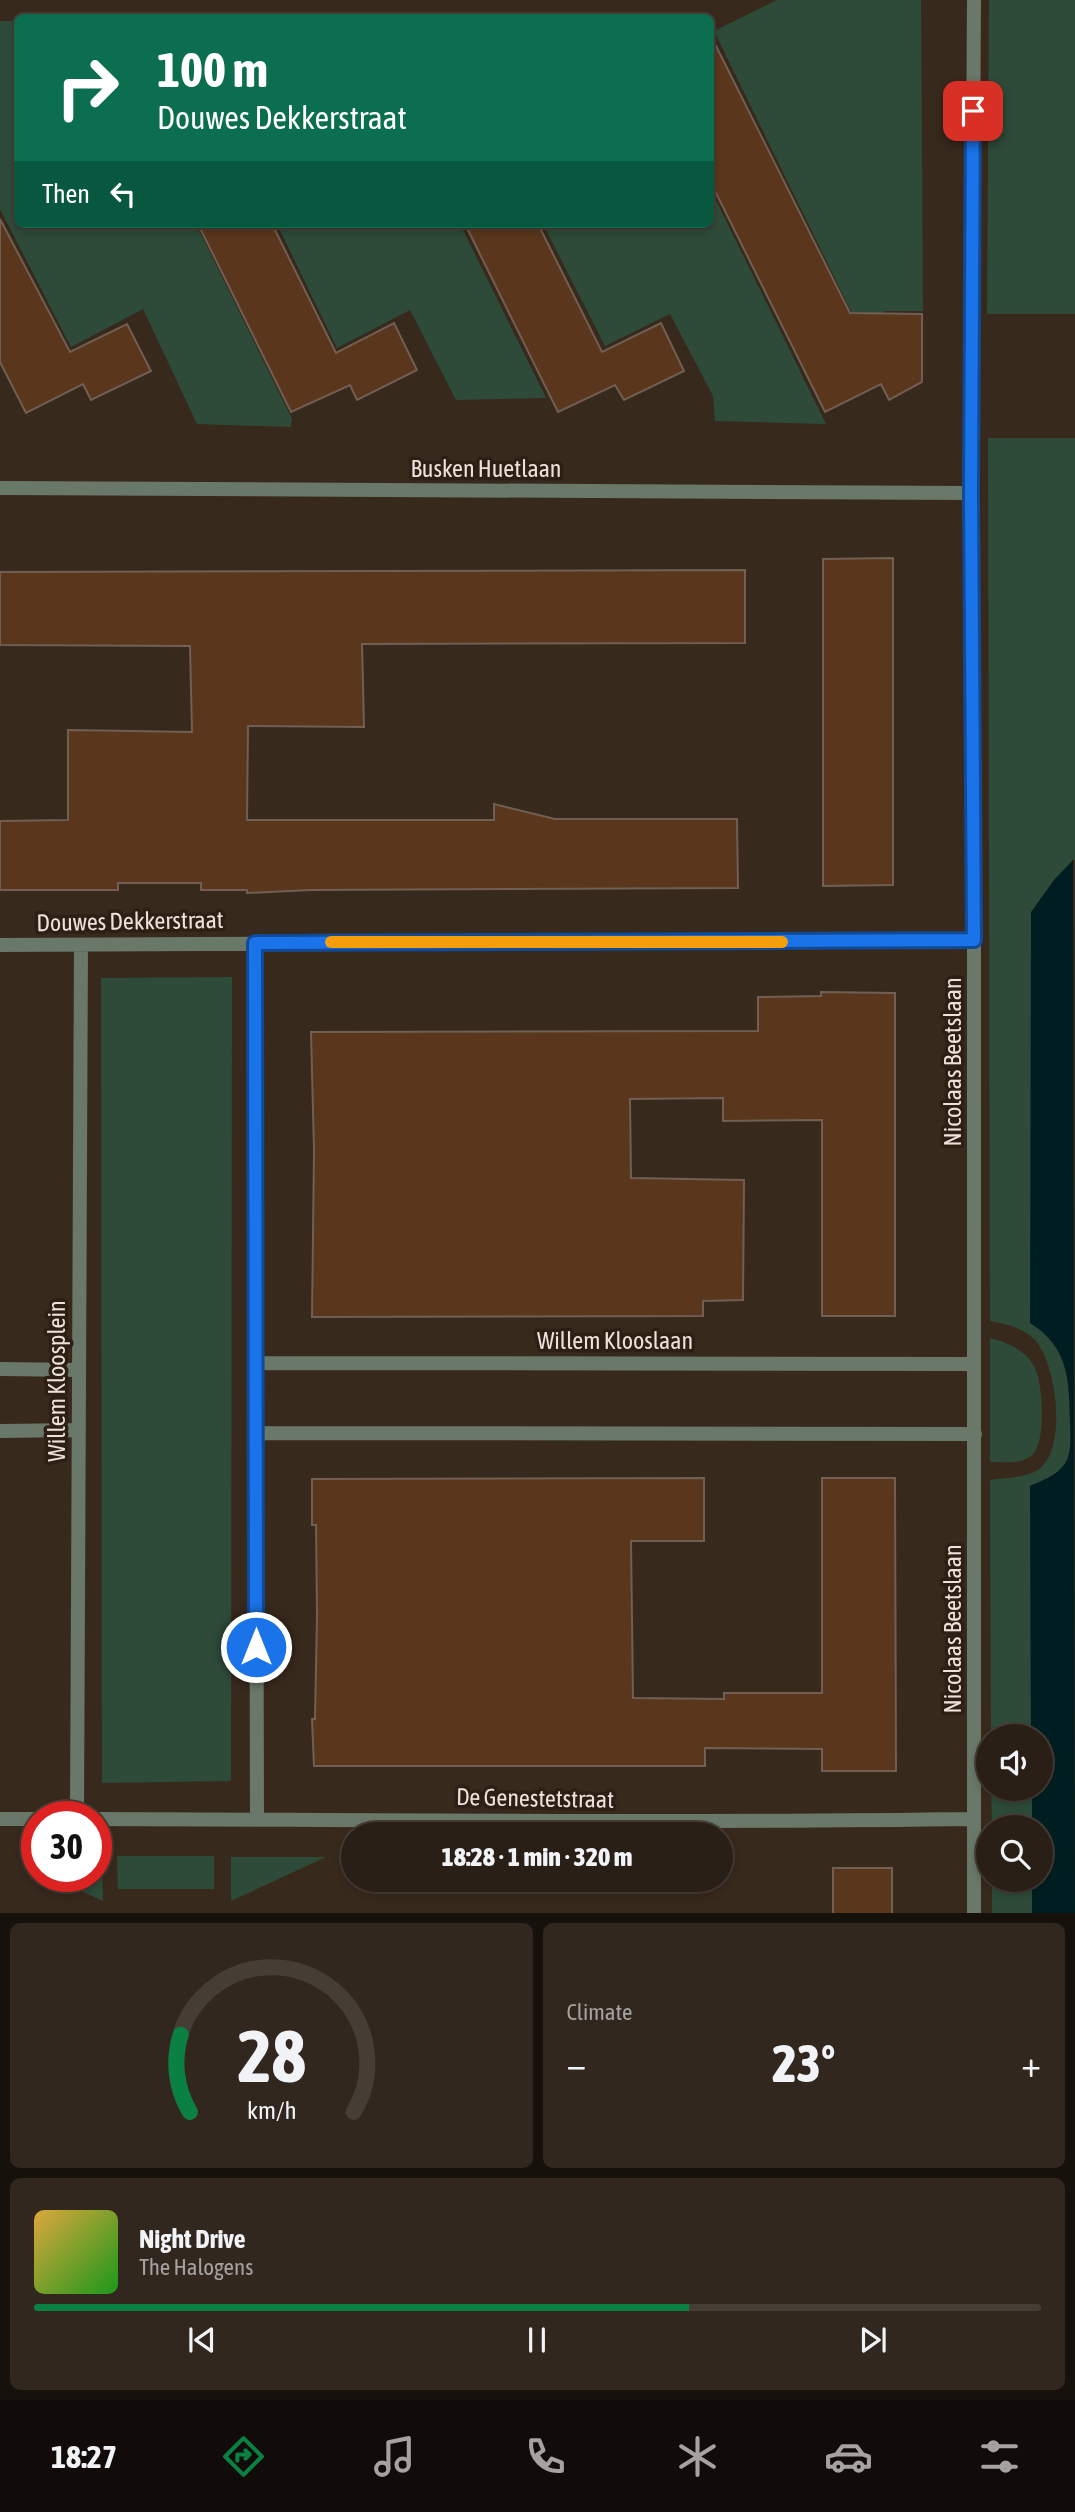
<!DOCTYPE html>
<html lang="en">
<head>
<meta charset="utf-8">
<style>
  body { margin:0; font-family:"Asap Condensed",sans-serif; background:#32271f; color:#f1f3f6; height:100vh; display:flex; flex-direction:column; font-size:26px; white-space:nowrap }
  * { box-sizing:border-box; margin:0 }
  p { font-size:23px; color:#a5a2a1 }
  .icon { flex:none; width:38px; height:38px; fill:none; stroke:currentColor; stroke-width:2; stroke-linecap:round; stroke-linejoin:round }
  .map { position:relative; height:1913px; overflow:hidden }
  .side { display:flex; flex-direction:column; gap:10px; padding:10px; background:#17110c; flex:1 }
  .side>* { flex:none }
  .guide { position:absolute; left:14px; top:14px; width:700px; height:214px; border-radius:10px; box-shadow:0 4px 10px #0003,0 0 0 2px #463d35; background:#0b6e4f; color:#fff; overflow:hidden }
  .fabs { position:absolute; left:976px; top:1724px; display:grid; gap:14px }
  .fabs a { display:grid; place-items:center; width:77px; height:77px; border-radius:50%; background:#2a1f16; box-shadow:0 4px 10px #0003,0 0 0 2px #463d35; font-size:35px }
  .speed { position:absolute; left:21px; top:1801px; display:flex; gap:14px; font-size:35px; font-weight:700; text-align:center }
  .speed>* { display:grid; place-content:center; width:91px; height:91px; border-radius:50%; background:#2a1f16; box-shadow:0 4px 10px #0003,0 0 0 2px #463d35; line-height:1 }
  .speed .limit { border:10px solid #d22; background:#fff; color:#111 }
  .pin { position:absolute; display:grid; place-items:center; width:60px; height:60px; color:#fff; margin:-30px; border-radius:14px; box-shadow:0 4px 10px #0006 }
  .me { position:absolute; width:77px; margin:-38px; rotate:0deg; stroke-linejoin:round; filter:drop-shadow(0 0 5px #0008) }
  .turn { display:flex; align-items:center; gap:24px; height:147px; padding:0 28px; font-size:32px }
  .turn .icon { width:91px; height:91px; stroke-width:2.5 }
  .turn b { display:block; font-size:49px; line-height:60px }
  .then { display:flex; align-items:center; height:66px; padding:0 28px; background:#0003; gap:14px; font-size:26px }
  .big { font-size:52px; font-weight:800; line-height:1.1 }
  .side .card { flex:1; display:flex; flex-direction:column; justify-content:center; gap:10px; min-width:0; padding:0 24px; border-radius:10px; background:#32271f }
  .side .dial { align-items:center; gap:0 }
  .dial svg { height:182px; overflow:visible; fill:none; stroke:#463d35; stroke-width:7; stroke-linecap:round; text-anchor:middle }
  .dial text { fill:#f1f3f6; stroke:none }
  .song { display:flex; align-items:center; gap:21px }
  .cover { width:84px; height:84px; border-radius:10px; background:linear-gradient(135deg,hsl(40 70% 55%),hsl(120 70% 35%)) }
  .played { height:7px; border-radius:4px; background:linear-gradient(90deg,#0b8043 65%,#463d35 65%) }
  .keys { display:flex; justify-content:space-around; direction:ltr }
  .heat { display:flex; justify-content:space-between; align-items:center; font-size:38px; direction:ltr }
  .side .tiles { flex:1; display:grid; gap:10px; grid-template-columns:1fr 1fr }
  .card:last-child { grid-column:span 2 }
  .trip { position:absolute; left:341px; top:1822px; width:392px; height:70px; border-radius:35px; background:#2a1f16; box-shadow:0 4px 10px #0003,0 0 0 2px #463d35; font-weight:800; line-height:70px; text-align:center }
  .dock { display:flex; height:112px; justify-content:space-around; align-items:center; background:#110c09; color:#a5a2a1 }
  .dock .icon { width:49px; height:49px }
  .dock .selected { color:#0b8043 }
  .dock b { font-size:32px; color:#f1f3f6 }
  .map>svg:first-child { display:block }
</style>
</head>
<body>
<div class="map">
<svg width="1075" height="1914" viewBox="0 0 1075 1914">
  <rect width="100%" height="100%" fill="#38291d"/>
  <path fill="#2e4b39" d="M 777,0 L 921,0 L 923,311 L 884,311 L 883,342 L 869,348 L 714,31 Z
    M 989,0 L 1075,0 L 1075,314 L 987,314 Z
    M 0,21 L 17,21 L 18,224 L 196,224 L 292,419 L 291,427 L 197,424 L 143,309 L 71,347 L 0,209 Z
    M 711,190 L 826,424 L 715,421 L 713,396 L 670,314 L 605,346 L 543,224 L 710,224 Z
    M 277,224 L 460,224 L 546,398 L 456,400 L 410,310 L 337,348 Z
    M 988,438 L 1075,438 L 1075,860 L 1073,860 L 1042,1331 C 1071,1358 1069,1389 1070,1426 C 1070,1436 1071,1449 1068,1458 C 1062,1474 1044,1480 1030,1486 L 1031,1736 L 991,1736 L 990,1480 C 1005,1478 1025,1478 1038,1470 C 1068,1450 1057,1362 1034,1339 C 1021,1327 1006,1324 990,1321 Z
    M 232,977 L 231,1781 L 102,1783 L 101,978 Z
    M 990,1338 C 1007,1342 1027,1351 1035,1368 C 1043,1384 1046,1441 1033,1454 C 1022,1465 1004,1462 990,1462 Z
    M 991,1789 L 1032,1789 L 1032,1827 L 992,1827 Z
    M 117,1856 L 214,1856 L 214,1889 L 118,1889 Z
    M 96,1857 L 102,1857 L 103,1901 L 49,1876 L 96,1876 Z
    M 231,1857 L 326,1857 L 231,1901 Z
    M 992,1880 L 1032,1880 L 1032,1913 L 992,1913 Z"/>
  <path fill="#001e21" d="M 1073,860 L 1075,1913 L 1032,1914 L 1032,1880 L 1041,1880 L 1041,1827 L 1032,1827 L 1032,1789 L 1041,1788 L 1041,1736 L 1031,1736 L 1030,1486 C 1044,1480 1063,1473 1068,1457 C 1072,1446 1070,1430 1070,1419 C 1069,1377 1068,1347 1030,1323 L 1031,912 L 1054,880 Z"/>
  <path fill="#5a371c" stroke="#715f53" stroke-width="2" d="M 710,34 L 850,313 L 922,314 L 922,382 L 889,400 L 881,384 L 825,412 L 710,181 Z
    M 0,219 L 70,352 L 127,324 L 151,371 L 91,400 L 83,384 L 26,413 L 0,362 Z
    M 198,224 L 272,224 L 336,353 L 394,323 L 417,370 L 357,400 L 350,385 L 291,412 Z
    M 465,224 L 538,224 L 602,352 L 661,323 L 684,371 L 624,400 L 615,385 L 558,412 Z
    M 893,558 L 893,885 L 823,886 L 823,559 Z
    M 745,570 L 745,643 L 362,644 L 364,727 L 248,726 L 247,820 L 494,820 L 494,804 L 555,819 L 737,819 L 738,888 L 310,890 L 247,893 L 247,890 L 201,890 L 201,883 L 118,883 L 118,890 L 0,890 L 0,821 L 68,820 L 68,730 L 192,732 L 190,646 L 0,645 L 0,572 Z
    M 821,992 L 895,993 L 895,1316 L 822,1316 L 822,1120 L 723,1121 L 723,1098 L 630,1099 L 631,1178 L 744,1180 L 743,1300 L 703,1301 L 703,1316 L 312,1317 L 314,1150 L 311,1032 L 758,1031 L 758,997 L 821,996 Z
    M 704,1478 L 704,1541 L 631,1541 L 633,1698 L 724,1699 L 724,1693 L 822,1693 L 822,1478 L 895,1478 L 896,1771 L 822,1771 L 822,1749 L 705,1748 L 705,1766 L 314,1766 L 312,1719 L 315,1719 L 317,1615 L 316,1525 L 312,1525 L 312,1479 Z
    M 833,1868 L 892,1868 L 892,1914 L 833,1914 Z"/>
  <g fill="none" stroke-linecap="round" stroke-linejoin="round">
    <path stroke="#697869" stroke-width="14" d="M 974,0 L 971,493 L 974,940 L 974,1914
      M 0,488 L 971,493
      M 255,943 L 257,1819
      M 0,945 L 974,940
      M 256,1363 L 974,1364
      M 0,1369 L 79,1370
      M 0,1431 L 79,1430
      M 256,1433 L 975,1434
      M 77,1816 L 81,945
      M 0,1819 L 37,1819
      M 96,1819 C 389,1820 681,1823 974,1819"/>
  </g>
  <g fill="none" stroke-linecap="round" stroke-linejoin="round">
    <defs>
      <path id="route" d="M 256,1647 L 255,943 L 974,940 L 971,493 L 973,111"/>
    </defs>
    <use href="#route" stroke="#114b97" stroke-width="18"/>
    <use href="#route" stroke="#1a73e8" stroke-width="12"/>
    <path stroke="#f59e0b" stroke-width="12" d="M 331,942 L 782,942"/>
  </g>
  <g text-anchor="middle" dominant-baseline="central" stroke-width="7" stroke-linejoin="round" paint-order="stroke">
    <g font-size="24" fill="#ede2db" stroke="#2e1f14">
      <text x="486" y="468">Busken Huetlaan</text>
      <text transform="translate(130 921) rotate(-1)">Douwes Dekkerstraat</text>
      <text transform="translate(952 1062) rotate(-90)">Nicolaas Beetslaan</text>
      <text x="615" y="1340">Willem Klooslaan</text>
      <text transform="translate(56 1381) rotate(-90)">Willem Kloosplein</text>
      <text transform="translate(952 1629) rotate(-90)">Nicolaas Beetslaan</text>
      <text transform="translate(535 1798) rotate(1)">De Genestetstraat</text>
    </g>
  </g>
</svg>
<div class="fabs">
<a><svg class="icon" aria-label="sound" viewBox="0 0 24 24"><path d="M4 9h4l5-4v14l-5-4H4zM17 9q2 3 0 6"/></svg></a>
<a><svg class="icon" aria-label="search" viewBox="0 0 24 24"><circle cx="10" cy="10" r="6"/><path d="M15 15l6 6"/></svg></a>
</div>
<div class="speed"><div class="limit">30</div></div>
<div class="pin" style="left:973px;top:111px;background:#d93025"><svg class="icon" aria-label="arrive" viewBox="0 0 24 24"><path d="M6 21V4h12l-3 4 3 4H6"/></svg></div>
<svg class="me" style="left:256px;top:1647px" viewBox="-20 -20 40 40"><circle r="17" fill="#1a73e8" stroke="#fff" stroke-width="3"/><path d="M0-11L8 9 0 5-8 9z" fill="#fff"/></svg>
<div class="trip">18:28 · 1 min · 320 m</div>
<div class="guide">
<div class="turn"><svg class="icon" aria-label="right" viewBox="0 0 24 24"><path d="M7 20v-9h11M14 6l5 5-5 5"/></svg><div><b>100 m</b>Douwes Dekkerstraat</div></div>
<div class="then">Then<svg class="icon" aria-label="left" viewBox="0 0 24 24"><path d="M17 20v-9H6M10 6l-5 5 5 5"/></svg></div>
</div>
</div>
<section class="side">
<div class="tiles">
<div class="card dial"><svg viewBox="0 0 100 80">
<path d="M14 69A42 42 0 1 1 86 69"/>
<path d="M14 69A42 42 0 0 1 10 35" stroke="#0b8043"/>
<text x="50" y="56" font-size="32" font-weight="700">28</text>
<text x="50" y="72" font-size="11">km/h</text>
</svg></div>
<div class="card"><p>Climate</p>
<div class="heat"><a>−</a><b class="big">23°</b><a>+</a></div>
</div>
<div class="card">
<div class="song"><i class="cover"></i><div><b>Night Drive</b><p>The Halogens</p></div></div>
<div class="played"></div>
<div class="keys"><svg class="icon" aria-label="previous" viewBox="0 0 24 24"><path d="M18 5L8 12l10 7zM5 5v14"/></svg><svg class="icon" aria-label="pause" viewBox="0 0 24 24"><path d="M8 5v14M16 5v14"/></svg><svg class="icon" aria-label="next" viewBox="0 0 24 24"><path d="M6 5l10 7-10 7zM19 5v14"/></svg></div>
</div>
</div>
</section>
<nav class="dock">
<b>18:27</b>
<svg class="icon selected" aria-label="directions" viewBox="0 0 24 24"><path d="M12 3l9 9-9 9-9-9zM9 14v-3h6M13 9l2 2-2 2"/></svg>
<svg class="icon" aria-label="music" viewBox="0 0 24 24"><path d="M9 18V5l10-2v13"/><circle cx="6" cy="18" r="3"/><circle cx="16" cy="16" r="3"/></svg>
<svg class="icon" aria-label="phone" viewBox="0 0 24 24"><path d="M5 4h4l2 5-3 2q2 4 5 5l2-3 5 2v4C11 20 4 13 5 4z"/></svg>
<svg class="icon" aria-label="climate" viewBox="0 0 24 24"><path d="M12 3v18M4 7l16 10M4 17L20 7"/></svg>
<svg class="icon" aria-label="car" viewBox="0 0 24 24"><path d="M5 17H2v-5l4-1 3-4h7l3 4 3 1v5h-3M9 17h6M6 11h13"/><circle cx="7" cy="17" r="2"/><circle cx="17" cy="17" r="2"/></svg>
<svg class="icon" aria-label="filters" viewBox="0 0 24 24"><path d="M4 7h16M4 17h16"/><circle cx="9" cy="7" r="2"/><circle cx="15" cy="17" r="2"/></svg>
</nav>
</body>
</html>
